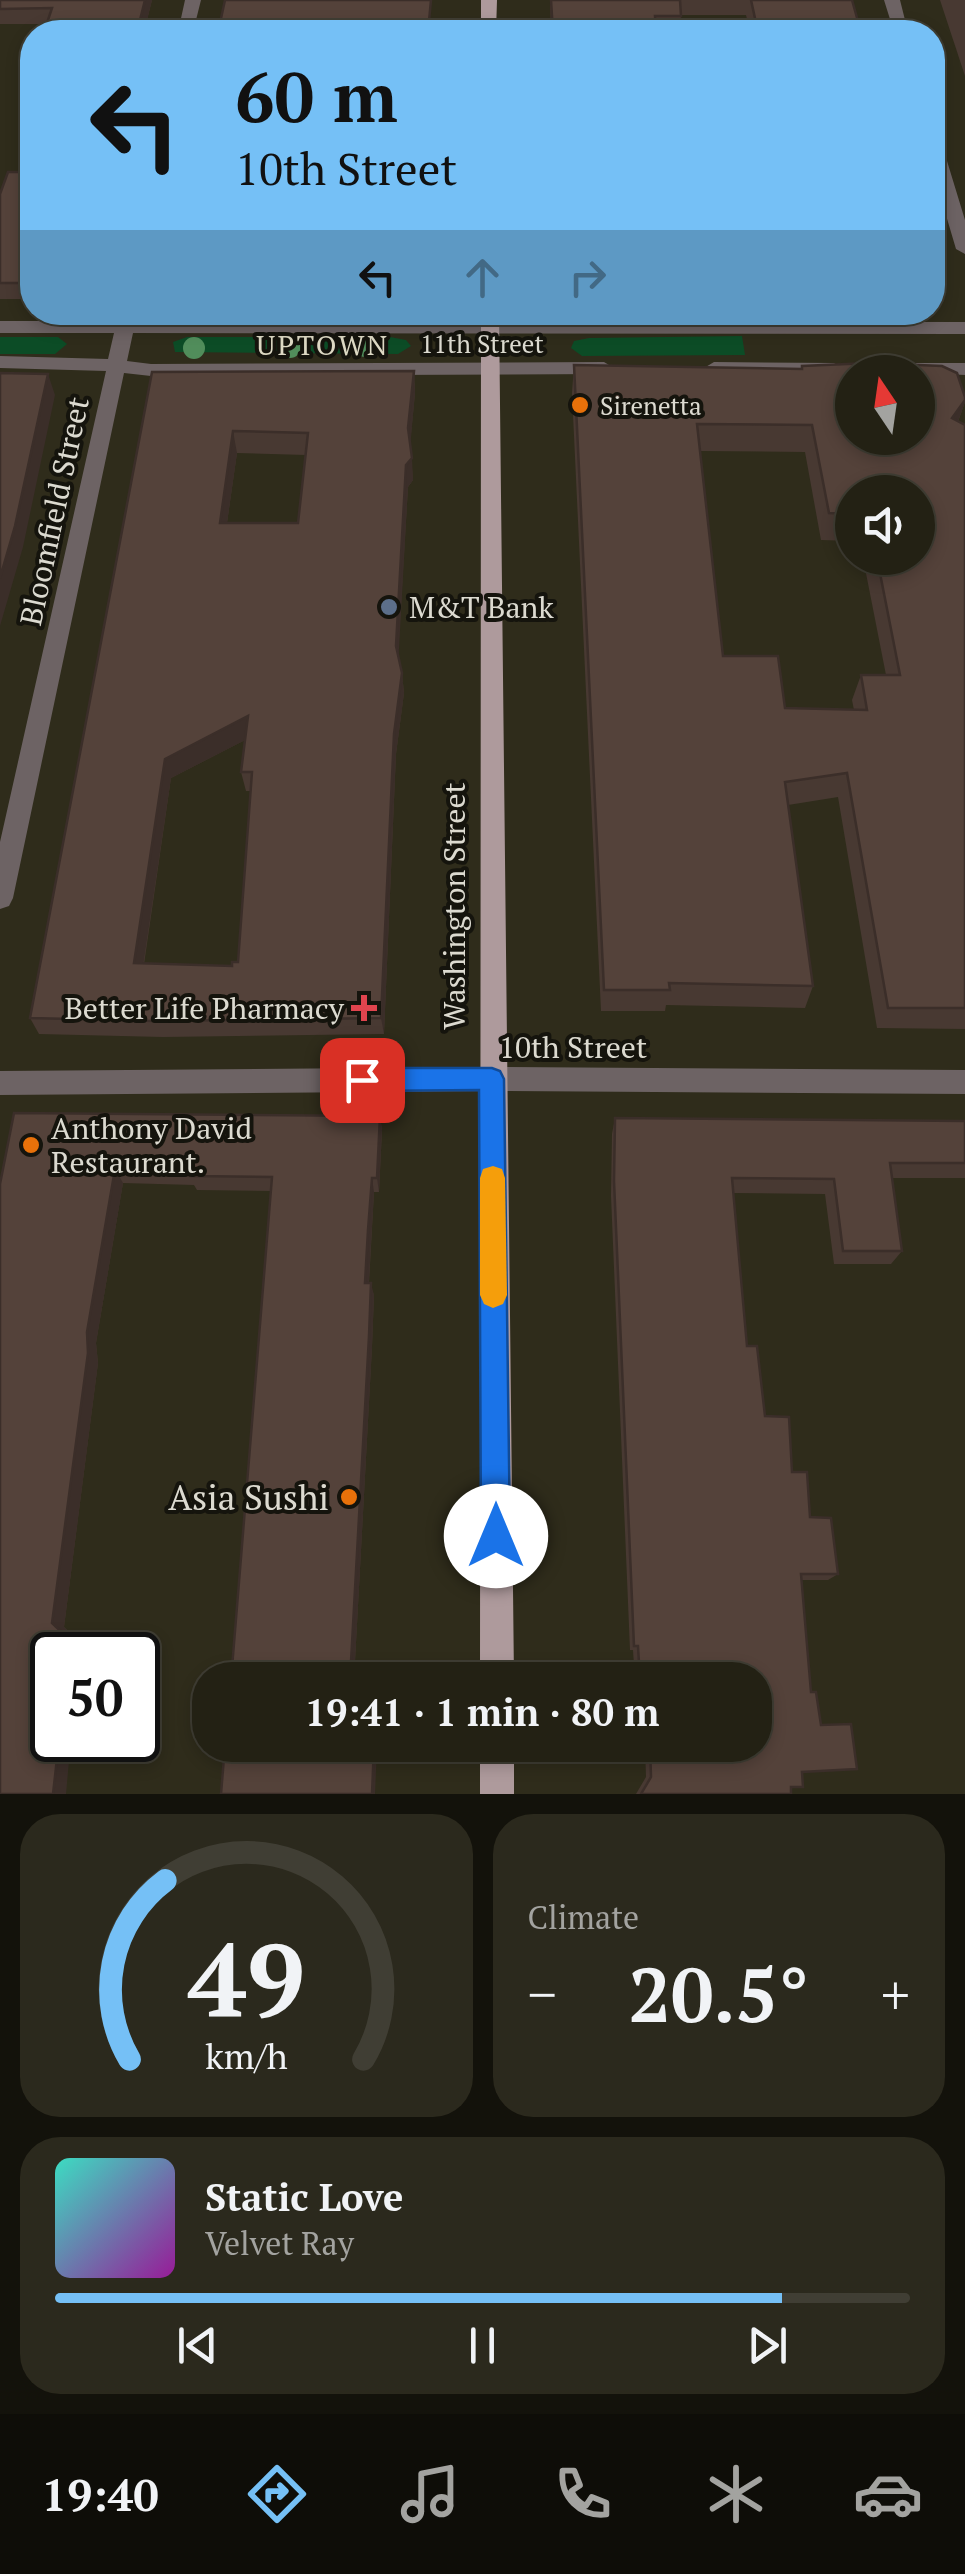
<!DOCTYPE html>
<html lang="en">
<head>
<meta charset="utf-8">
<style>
  body { margin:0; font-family:"PT Serif",serif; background:#2b291d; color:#f1f3f6; height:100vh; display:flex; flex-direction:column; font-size:38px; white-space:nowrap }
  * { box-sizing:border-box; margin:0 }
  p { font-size:32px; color:#a3a3a0 }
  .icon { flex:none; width:55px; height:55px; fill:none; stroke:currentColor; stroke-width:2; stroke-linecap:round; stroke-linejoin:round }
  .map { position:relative; height:1794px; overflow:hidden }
  .panel { display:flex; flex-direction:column; gap:20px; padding:20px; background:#13120b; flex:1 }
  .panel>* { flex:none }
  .hud { position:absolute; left:20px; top:20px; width:925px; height:305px; border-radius:40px; box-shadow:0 5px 15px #0003,0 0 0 2px #403e34; background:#75c0f6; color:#111; overflow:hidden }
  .needle { width:65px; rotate:347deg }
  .fabs { position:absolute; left:835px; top:355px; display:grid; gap:20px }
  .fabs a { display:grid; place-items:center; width:100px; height:100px; border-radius:50%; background:#232114; box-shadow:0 5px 15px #0003,0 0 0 2px #403e34; font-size:50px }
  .speed { position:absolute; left:30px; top:1632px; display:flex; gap:20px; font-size:50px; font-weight:700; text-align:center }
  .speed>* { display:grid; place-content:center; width:130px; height:130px; border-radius:50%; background:#232114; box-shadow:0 5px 15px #0003,0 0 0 2px #403e34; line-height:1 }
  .speed .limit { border:5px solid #111; border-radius:15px; background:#fff; color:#111 }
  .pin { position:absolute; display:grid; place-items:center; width:85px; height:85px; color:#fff; margin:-42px; border-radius:20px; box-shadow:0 5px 15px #0006 }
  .me { position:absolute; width:110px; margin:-55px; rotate:0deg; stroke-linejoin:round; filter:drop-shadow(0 0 8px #0008) }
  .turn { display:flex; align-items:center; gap:35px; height:210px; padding:0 50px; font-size:45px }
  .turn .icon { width:130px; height:130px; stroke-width:2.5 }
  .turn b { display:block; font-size:70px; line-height:85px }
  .lanes { display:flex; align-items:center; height:95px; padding:0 50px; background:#0003; justify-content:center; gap:50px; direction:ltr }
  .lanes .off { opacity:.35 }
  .big { font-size:75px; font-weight:800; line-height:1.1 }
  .panel .card { flex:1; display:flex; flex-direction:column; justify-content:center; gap:15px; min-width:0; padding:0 35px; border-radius:40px; background:#2b291d }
  .panel .dial { align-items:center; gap:0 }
  .dial svg { height:260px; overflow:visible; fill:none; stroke:#403e34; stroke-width:7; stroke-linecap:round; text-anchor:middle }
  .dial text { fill:#f1f3f6; stroke:none }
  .song { display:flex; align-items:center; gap:30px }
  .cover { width:120px; height:120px; border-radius:15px; background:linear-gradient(135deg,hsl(170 70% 55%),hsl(300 70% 35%)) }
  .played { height:10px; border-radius:5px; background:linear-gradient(90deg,#75c0f6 85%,#403e34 85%) }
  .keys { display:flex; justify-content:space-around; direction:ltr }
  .heat { display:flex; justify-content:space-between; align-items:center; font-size:55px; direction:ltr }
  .panel .tiles { flex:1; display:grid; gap:20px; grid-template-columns:1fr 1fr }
  .card:last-child { grid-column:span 2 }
  .trip { position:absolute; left:192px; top:1662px; width:580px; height:100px; border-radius:40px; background:#232114; box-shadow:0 5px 15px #0003,0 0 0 2px #403e34; font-weight:800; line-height:100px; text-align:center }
  .menu { display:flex; height:160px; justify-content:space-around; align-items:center; background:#0e0d08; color:#a3a3a0 }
  .menu .icon { width:70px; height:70px }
  .menu .active { color:#75c0f6 }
  .menu b { font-size:45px; color:#f1f3f6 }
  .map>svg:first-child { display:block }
</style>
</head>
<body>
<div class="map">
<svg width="965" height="1794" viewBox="0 0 965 1794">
  <rect width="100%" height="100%" fill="#2f2c1b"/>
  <path fill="#0c4c26" d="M 742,336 L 745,355 L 582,356 L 571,348 L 574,341 L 589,338 Z
    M 0,337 L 58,337 L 67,344 L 55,354 L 0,354 Z
    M 187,337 L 390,337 L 406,340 L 411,346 L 398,354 L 175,352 L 173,342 Z"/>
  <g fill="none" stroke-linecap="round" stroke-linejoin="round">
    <path fill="#6d6364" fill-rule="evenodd" d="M 185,0 L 201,0 L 193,32 L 178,32 Z
      M 884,0 L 900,0 L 908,32 L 894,32 Z
      M 932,133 L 940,138 L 965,220 L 965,254 L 956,249 L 932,168 Z
      M 119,312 L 137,312 L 135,321 L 965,322 L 965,334 L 133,333 L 127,361 L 151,364 L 604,362 L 614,368 L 604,374 L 151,376 L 124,373 L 13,898 L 9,906 L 0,909 L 0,842 L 106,371 L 0,368 L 0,356 L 108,359 L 114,333 L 0,333 L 0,321 L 117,321 Z
      M 714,362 L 834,363 L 844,369 L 834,375 L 707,372 L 704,368 Z
      M 914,363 L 965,363 L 965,375 L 907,372 L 907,365 Z
      M 492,1067 L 965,1070 L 965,1094 L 492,1091 L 0,1095 L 0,1071 Z"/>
    <path fill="#ae9a9c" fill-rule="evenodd" d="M 481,0 L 497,0 L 496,32 L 481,32 Z
      M 481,312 L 499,312 L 514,1680 L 480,1680 Z
      M 480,1745 L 514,1745 L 514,1794 L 480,1794 Z"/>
  </g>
  <g fill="#518d5b">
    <circle cx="365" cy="346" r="11"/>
    <circle cx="290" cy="347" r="11"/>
    <circle cx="194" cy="348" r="11"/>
  </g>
  <path fill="#483932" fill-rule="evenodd" d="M 0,0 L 152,0 L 144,32 L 44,32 L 47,24 L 0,24 Z
    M 550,0 L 852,0 L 861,32 L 750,32 L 746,15 L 681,15 L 680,32 L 551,32 Z
    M 940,0 L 965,0 L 965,76 Z
    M 32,165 L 32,299 L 0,299 L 0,194 L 30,172 Z
    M 574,365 L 801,369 L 802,366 L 965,402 L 958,422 L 965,425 L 965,1029 L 877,1028 L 838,797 L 788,805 L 813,986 L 805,1008 L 666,1005 L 665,1011 L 601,1011 L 572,393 ZM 700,451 L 805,452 L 821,540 L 852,541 L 852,492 L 918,558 L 863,558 L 886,675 L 861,675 L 852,700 L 854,710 L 785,708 L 723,656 Z
    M 414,371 L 415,393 L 410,444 L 413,480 L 408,487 L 398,655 L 402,673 L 404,693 L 396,754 L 384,1034 L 163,1037 L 39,1034 L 30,1018 L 152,372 ZM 237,453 L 306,455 L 298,523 L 227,523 ZM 245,740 L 241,772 L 246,791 L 251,791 L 238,962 L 232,966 L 144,964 L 171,778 Z
    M 380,1116 L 382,1130 L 379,1192 L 374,1192 L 369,1283 L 374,1295 L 372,1347 L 354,1680 L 231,1680 L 271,1191 L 197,1190 L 194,1185 L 123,1183 L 96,1343 L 98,1363 L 64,1627 L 81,1644 L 52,1655 L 52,1735 L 50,1749 L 70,1750 L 0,1794 L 0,1184 Z
    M 615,1118 L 965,1121 L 965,1178 L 892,1178 L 902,1251 L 891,1264 L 834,1264 L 825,1194 L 733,1193 L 747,1346 L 765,1416 L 792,1472 L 810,1517 L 838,1574 L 828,1580 L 801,1580 L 802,1772 L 791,1787 L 791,1794 L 636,1794 L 646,1777 L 645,1745 L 755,1745 L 755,1680 L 635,1680 L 633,1650 L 630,1650 L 611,1196 L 612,1134 Z"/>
  <path fill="#3b2e29" d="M 145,0 L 152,0 L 144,32 L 137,32 Z
    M 414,371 L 415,393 L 410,449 L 408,428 Z
    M 48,374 L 55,395 L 23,547 L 0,626 L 0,578 Z
    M 965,402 L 956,427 L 952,418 Z
    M 233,431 L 237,453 L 224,544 L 220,523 Z
    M 412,458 L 413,480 L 408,487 L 398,667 L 396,646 L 406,465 Z
    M 402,673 L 404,693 L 396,754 L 384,1034 L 381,1018 L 394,734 Z
    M 248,716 L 253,736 L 171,778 L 141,980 L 134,963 L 165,759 Z
    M 380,1116 L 382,1130 L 379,1192 L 377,1178 Z
    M 115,1169 L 123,1183 L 96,1343 L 98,1363 L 64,1627 L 81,1644 L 80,1655 L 68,1655 L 52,1623 L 87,1332 Z
    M 372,1178 L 374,1192 L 368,1295 L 365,1283 Z
    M 371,1283 L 374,1295 L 372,1347 L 354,1680 L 350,1680 Z
    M 52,1671 L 52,1735 L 50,1750 L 37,1749 Z
    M 374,1746 L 377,1747 L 375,1794 L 372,1794 Z
    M 58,1750 L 70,1750 L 66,1794 L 53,1794 Z"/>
  <path fill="#54423a" stroke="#3b2e29" stroke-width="2.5" fill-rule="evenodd" d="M 0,0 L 145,0 L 137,32 L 44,32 L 52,8 L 0,9 Z
    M 225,0 L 431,0 L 428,32 L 218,32 Z
    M 551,0 L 680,0 L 681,16 L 655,16 L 656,32 L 553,32 Z
    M 751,0 L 852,0 L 861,32 L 758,32 Z
    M 32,165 L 32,283 L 0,283 L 0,194 L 8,172 L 30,172 Z
    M 870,363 L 942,366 L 957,373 L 965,397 L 965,400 L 952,418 L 965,425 L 965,1008 L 888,1008 L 847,773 L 785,782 L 813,986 L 669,983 L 670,990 L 604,990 L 574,365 L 802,369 L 802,366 ZM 852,372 L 918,372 L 918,438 L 852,438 ZM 697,424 L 812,425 L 829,513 L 852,514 L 852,492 L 918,492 L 918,558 L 877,558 L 900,675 L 861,675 L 867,710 L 785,708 L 778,656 L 723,656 Z
    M 414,371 L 408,428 L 412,458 L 406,465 L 396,646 L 402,673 L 394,734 L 381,1018 L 156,1021 L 30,1018 L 152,372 ZM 233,431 L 308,433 L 298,523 L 220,523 ZM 248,716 L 241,772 L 252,772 L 238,962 L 232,962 L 232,966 L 134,963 L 165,759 Z
    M 0,373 L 48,374 L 15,526 L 0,578 Z
    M 14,1113 L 380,1116 L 377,1178 L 372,1178 L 368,1230 L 365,1283 L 371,1283 L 369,1336 L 350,1680 L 231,1680 L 272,1177 L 190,1176 L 191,1171 L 115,1169 L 87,1332 L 88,1353 L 52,1623 L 70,1640 L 68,1655 L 52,1655 L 52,1671 L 37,1749 L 58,1750 L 53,1794 L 0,1794 L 0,1184 Z
    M 615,1118 L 965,1121 L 965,1163 L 890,1163 L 902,1251 L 843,1251 L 834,1179 L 732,1178 L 747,1346 L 757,1346 L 765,1416 L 789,1417 L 792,1472 L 807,1472 L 810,1517 L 831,1518 L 838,1574 L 801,1574 L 811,1692 L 816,1692 L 821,1725 L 851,1724 L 857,1769 L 802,1772 L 803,1787 L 791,1787 L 791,1794 L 641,1794 L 651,1777 L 650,1745 L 755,1745 L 755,1680 L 640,1680 L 638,1646 L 634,1646 L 614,1181 Z
    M 225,1745 L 374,1746 L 372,1794 L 221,1794 Z"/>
  <path fill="#1a73e8" stroke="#114b97" stroke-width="2.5" d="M 362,1068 L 492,1068 L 500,1071 L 504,1079 L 510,1536 L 506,1546 L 496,1550 L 485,1546 L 481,1536 L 479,1090 L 362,1091 L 353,1087 L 350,1080 L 353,1072 Z"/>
  <path fill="#f59e0b" d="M 493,1166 L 502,1169 L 505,1178 L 507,1295 L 503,1304 L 493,1308 L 484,1304 L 480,1295 L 480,1178 L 483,1169 Z"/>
  <g fill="#e8710a" stroke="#15140d" stroke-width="4">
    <circle cx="580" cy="405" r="10"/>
    <circle cx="31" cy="1145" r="10"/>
    <circle cx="349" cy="1497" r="10"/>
  </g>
  <circle fill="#5c6f8a" stroke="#15140d" stroke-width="4" cx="389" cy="607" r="10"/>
  <path fill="#e0444e" stroke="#15140d" stroke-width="4" d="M359 993h10v10h10v10h-10v10h-10v-10h-10v-10h10z"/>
  <g text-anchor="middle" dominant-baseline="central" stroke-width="8" stroke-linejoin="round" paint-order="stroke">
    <g font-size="25" fill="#dcdad0" stroke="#15140d">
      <text x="482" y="343">11th Street</text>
    </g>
    <g font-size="25" fill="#dcdad0" stroke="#15140d" text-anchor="start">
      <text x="600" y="405">Sirenetta</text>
    </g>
    <g font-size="28" letter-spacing="2.5" fill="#ddd9c4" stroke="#15140d">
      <text x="323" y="344">UPTOWN</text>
    </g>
    <g font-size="30" fill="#dcdad0" stroke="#15140d">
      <text transform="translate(54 511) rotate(-78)">Bloomfield Street</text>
      <text transform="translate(454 906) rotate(-90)">Washington Street</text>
      <text x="573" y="1047">10th Street</text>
    </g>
    <g font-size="30" fill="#dcdad0" stroke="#15140d" text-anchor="start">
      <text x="409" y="607">M&amp;T Bank</text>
      <text x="344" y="1008" text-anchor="end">Better Life Pharmacy</text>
      <text x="51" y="1128">Anthony David<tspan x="51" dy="34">Restaurant.</tspan></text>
    </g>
    <g font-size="35" fill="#dcdad0" stroke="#15140d" text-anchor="end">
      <text x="329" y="1497">Asia Sushi</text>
    </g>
  </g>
</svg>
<div class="fabs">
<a><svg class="needle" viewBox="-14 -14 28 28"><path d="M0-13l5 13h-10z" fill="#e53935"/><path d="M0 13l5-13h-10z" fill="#a3a3a0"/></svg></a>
<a><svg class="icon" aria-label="sound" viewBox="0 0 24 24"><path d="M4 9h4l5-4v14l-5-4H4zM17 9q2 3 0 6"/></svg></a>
</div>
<div class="speed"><div class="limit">50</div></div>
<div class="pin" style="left:362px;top:1080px;background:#d93025"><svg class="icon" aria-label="arrive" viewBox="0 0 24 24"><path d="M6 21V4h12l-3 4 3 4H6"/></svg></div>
<svg class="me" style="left:496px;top:1536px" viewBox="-20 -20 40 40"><circle r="19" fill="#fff"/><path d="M0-13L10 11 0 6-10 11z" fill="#1a73e8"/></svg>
<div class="trip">19:41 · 1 min · 80 m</div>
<div class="hud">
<div class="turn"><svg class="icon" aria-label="left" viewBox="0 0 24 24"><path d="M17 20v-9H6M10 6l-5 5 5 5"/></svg><div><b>60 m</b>10th Street</div></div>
<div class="lanes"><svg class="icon" aria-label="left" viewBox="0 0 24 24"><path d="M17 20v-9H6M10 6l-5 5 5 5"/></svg><svg class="icon off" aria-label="ahead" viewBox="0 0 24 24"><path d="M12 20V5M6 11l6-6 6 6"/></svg><svg class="icon off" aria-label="right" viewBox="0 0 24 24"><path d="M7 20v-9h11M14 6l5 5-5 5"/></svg></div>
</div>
</div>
<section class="panel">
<div class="tiles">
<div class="card dial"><svg viewBox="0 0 100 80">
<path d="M14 69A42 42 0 1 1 86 69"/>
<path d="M14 69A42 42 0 0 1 25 14" stroke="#75c0f6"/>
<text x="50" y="56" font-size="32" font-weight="700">49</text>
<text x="50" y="72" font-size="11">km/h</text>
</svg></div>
<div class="card"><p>Climate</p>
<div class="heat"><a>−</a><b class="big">20.5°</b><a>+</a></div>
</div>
<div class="card">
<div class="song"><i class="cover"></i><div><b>Static Love</b><p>Velvet Ray</p></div></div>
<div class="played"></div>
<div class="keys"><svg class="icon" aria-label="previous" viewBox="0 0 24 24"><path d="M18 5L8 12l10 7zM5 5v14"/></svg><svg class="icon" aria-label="pause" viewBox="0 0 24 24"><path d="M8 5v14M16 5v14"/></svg><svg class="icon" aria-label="next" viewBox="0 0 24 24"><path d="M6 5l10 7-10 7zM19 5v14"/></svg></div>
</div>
</div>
</section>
<nav class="menu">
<b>19:40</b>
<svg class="icon active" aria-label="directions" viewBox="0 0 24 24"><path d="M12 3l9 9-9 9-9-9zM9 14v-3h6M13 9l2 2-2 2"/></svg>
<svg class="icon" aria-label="music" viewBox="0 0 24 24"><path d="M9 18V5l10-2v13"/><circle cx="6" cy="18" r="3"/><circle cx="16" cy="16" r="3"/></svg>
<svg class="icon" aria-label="phone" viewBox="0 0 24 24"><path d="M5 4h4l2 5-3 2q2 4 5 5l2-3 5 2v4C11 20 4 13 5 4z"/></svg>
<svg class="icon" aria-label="climate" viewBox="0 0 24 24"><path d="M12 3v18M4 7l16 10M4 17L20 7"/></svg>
<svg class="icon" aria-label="car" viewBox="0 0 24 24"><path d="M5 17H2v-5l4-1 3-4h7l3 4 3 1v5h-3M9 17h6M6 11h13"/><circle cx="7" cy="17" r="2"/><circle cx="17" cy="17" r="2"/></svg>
</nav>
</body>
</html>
